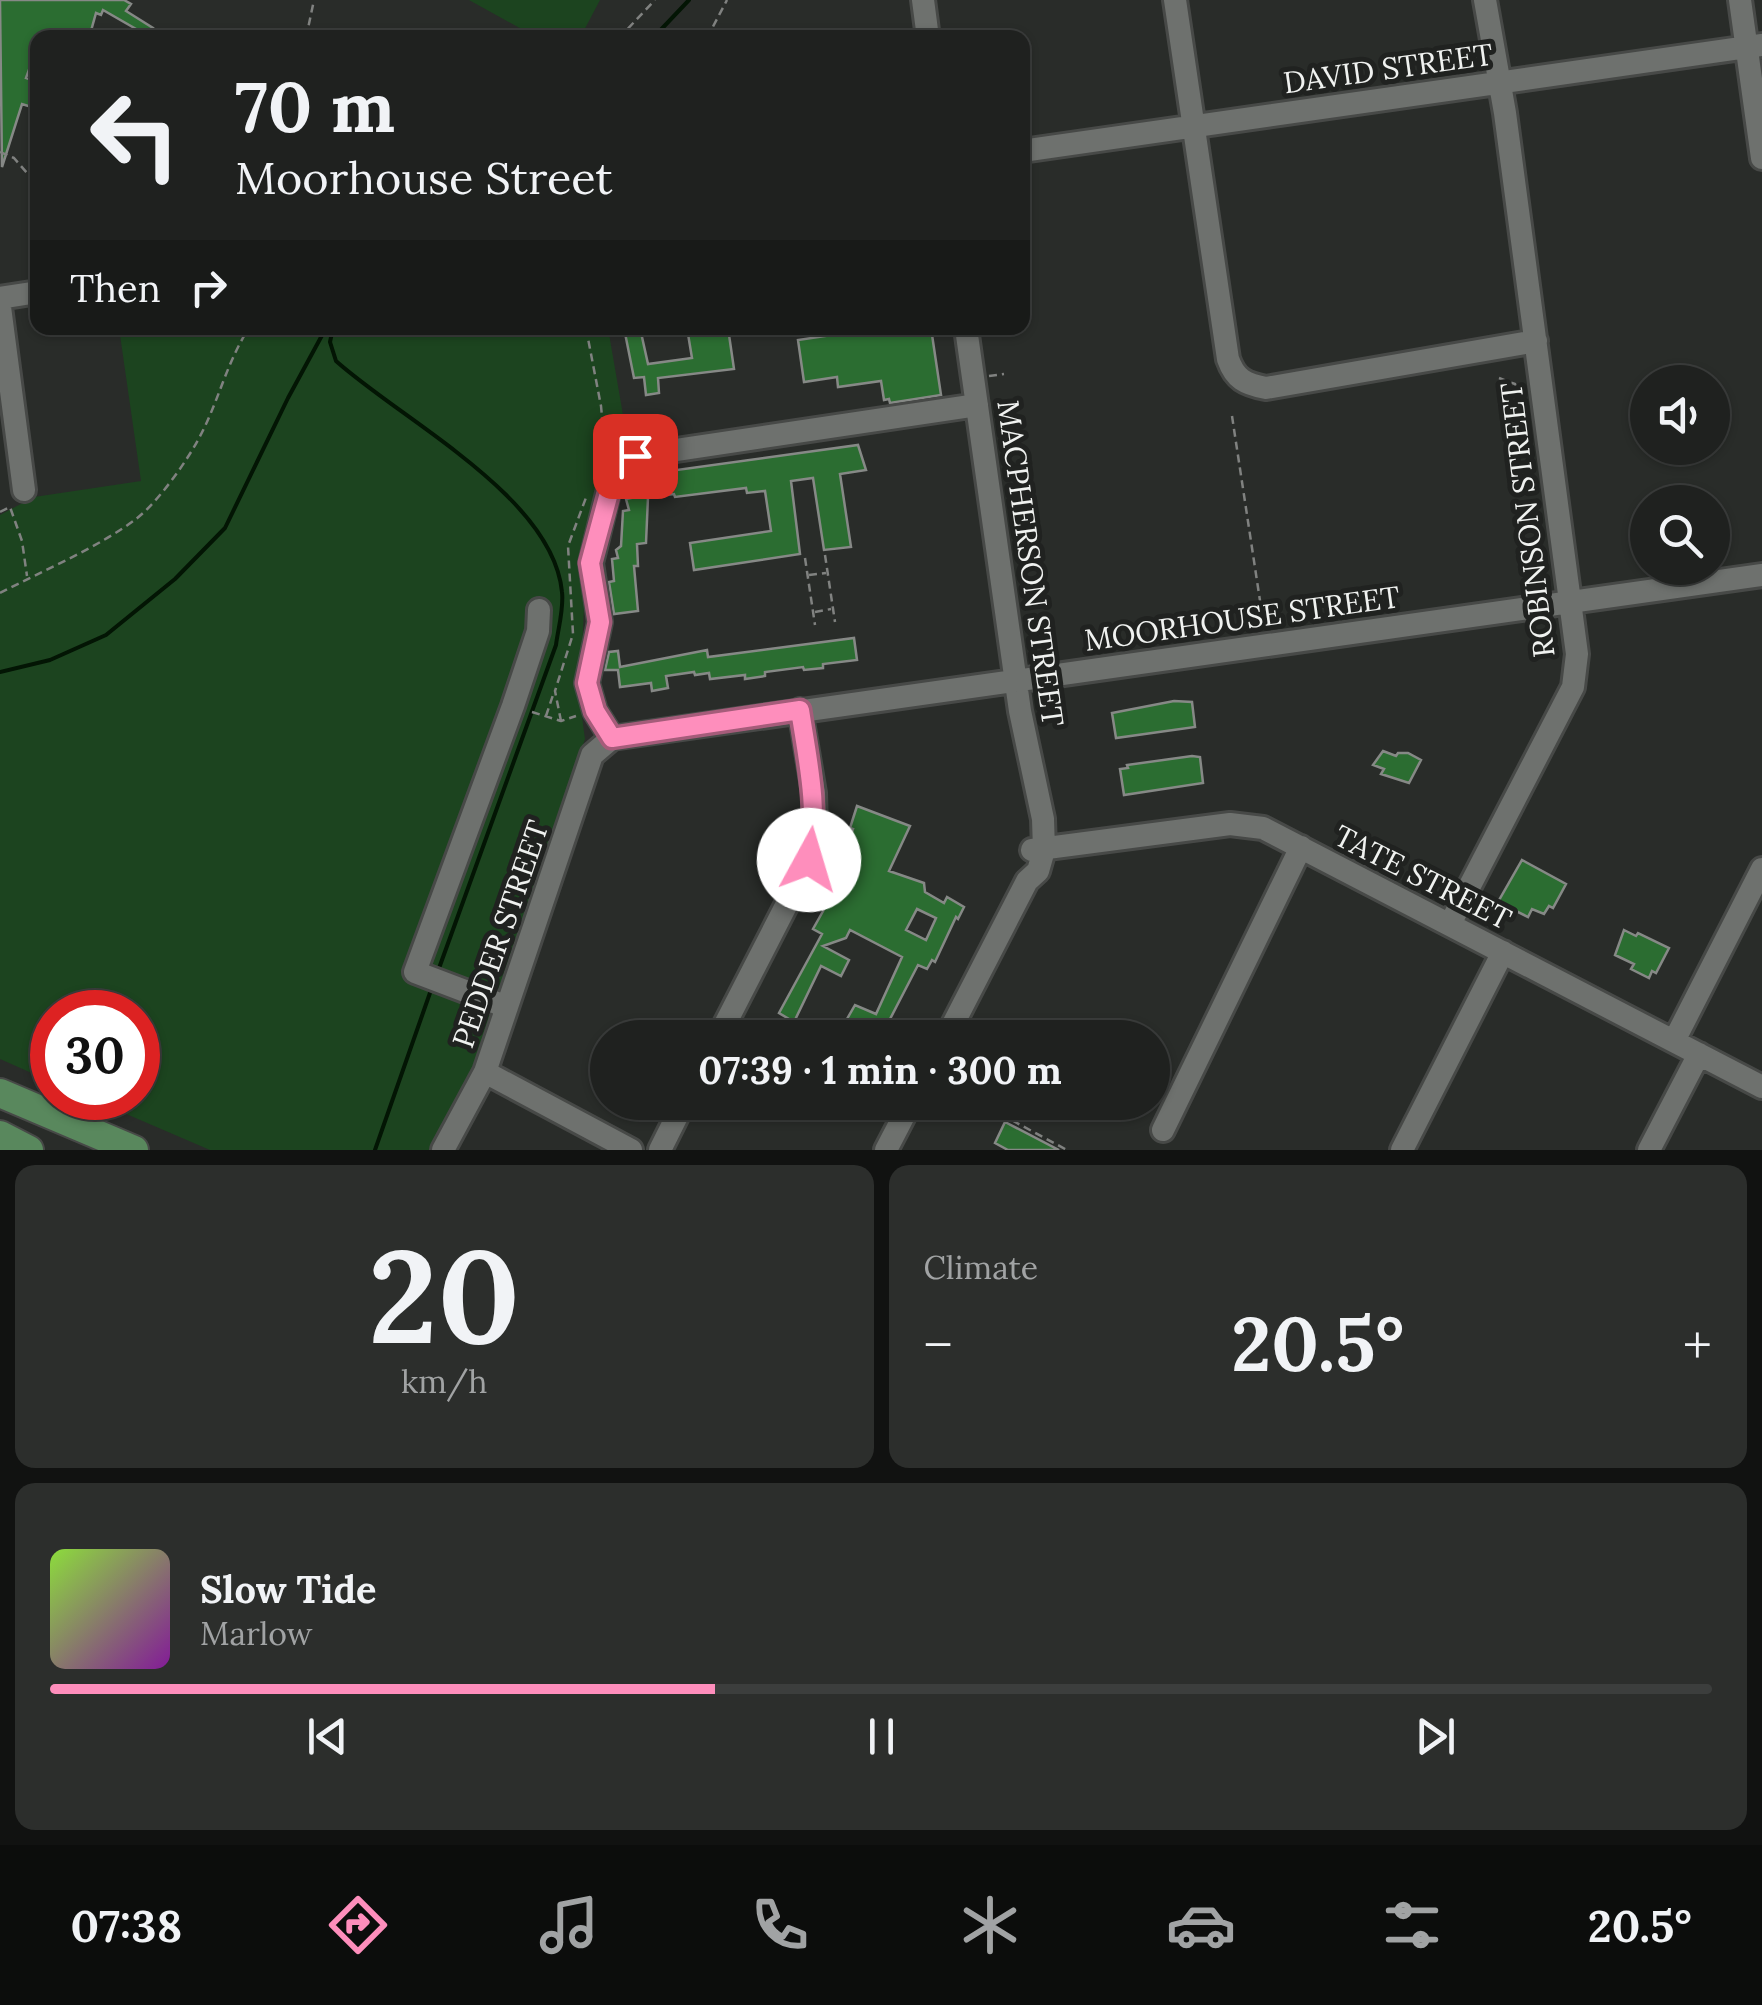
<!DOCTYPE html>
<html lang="en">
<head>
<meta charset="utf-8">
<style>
  body { margin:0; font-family:Lora,serif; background:#2c2e2c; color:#f1f3f6; height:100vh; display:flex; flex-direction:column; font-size:38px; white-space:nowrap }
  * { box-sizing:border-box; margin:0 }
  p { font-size:32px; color:#a1a3a4 }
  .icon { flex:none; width:55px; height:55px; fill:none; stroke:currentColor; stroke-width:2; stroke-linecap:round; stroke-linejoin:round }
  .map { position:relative; height:1150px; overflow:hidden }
  .sheet { display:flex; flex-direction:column; gap:15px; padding:15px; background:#111211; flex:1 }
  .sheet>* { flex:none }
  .top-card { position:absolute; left:30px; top:30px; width:1000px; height:305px; border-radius:20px; box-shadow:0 2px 8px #0004,0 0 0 2px #3c3e3d; background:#1f211f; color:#f1f3f6; overflow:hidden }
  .buttons { position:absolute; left:1630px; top:365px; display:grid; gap:20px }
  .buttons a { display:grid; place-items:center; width:100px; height:100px; border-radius:50%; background:#1f211f; box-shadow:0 2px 8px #0004,0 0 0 2px #3c3e3d; font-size:50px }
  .speed { position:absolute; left:30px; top:990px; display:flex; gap:20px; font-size:50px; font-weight:700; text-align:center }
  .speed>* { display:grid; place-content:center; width:130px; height:130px; border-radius:50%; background:#1f211f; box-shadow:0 2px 8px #0004,0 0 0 2px #3c3e3d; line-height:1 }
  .speed .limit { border:15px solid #d22; background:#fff; color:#111 }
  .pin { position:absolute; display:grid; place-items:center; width:85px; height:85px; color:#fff; margin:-42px; border-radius:20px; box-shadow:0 5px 15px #0006 }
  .me { position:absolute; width:110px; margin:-55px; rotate:6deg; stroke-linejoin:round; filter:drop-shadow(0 0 8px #0008) }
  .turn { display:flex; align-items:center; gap:35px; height:210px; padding:0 40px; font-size:45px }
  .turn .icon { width:130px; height:130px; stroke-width:2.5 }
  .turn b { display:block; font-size:70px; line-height:85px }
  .then { display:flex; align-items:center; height:95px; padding:0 40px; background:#0003; gap:20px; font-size:38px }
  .big { font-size:75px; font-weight:700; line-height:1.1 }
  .sheet .card { flex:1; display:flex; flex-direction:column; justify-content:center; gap:15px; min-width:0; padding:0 35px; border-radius:20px; background:#2c2e2c }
  .sheet .dial { align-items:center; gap:0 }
  .dial b { font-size:130px; line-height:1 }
  .song { display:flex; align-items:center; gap:30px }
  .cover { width:120px; height:120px; border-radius:15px; background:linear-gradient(135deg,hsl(90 70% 55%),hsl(290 70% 35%)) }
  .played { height:10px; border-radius:5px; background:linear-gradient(90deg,#fe8ebc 40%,#3c3e3d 40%) }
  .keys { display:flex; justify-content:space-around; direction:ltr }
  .heat { display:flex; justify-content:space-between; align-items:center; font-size:55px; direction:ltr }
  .sheet .tiles { flex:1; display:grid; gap:15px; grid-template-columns:1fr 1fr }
  .card:last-child { grid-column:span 2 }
  .trip { position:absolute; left:590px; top:1020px; width:580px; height:100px; border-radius:50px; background:#1f211f; box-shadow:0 2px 8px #0004,0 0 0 2px #3c3e3d; font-weight:700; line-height:100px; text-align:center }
  .tab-bar { display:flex; height:160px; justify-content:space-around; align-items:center; background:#0c0d0c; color:#a1a3a4 }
  .tab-bar .icon { width:70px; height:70px }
  .tab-bar .active { color:#fe8ebc }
  .tab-bar b { font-size:45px; color:#f1f3f6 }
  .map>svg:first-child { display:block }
</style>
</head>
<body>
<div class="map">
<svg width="1762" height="1150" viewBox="0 0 1762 1150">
  <rect width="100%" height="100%" fill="#292c29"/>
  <path fill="#1c441f" d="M 469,0 L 600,0 L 580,38 L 536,37 Z
    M 119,328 L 608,328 L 627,438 L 620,445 L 585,582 L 580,702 L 585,739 L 473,1067 L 429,1150 L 210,1150 L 89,1098 L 138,1098 L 138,1012 L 52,1012 L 52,1082 L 0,1059 L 0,515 L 34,497 L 141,481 Z"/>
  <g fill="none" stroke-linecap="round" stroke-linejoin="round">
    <path stroke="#031504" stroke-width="4" d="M 653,38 L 689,0
      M 333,328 L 330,342 L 336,361 C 403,421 553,497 562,592 C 564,609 558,629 556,645 L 438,971
      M 0,672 L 50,660 L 106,635 L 175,579 L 225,528 L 288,398 L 326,328
      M 375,1150 L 431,990"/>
  </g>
  <path fill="#2b6d31" stroke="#868986" stroke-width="2.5" fill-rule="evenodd" d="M 0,0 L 124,0 L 131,4 L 126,11 L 153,28 L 148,38 L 142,38 L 134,33 L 136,29 L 103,10 L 101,15 L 96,13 L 89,38 L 38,38 L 38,53 L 35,53 L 26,78 L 38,82 L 38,109 L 22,104 L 2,167 Z
    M 624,328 L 640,328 L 648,364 L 692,358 L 687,328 L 728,328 L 734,369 L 658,378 L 659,393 L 646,395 L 644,377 L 634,378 Z
    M 879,328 L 931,328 L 941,395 L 890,403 L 889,399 L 884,400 L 881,381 L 838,387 L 837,377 L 804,382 L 798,340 Z
    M 858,445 L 866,470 L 840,474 L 851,547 L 824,550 L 813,478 L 791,481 L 800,554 L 694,570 L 690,543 L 771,531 L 765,491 L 747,493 L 746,488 L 675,497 L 674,494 L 648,497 L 646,543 L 637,544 L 638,566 L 634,566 L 638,611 L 614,614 L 609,582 L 614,581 L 612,559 L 618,558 L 616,550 L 621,546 L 623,511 L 629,510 L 626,499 L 636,497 L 633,476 Z
    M 854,638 L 857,660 L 823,664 L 823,668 L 804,670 L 803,667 L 765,672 L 765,676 L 745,679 L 745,675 L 710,679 L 709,673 L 695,675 L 694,672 L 666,676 L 668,688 L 652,691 L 651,683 L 620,687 L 618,670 L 605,670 L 609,652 L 618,651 L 620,667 L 707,650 L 708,657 Z
    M 1174,701 L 1192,702 L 1195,727 L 1116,738 L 1112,713 Z
    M 1383,751 L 1396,756 L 1398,753 L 1408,753 L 1421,760 L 1409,783 L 1381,774 L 1384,769 L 1373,765 Z
    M 1192,756 L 1200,757 L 1203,783 L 1124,795 L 1120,769 L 1128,768 L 1127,765 Z
    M 857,806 L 910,826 L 889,871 L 924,883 L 925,892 L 944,903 L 947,897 L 964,907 L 958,919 L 956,917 L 935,962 L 932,960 L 927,969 L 918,965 L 889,1021 L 891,1022 L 888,1028 L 905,1038 L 848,1038 L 855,1024 L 847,1019 L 855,1005 L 876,1014 L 902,957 L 850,930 L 846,938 L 823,946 L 849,960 L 841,976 L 821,966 L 794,1022 L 779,1013 L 822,934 L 813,929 L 835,890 L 830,888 L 853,829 L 850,828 ZM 917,909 L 936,918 L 926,940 L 906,930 Z
    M 1522,860 L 1566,884 L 1553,908 L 1549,906 L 1544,914 L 1532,909 L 1528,917 L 1498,902 Z
    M 1624,930 L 1636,936 L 1638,933 L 1669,948 L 1656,973 L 1652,971 L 1649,978 L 1631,969 L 1634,964 L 1615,955 Z
    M 1005,1122 L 1059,1150 L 1008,1150 L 995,1143 Z"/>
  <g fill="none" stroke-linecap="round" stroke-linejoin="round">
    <defs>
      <path id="minor" d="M 923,0 L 928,38
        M 1175,0 L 1228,359 C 1235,379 1245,384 1266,388 L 1536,341
        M 1740,0 L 1762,158
        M 1022,151 L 1762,45
        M 0,298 L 38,292
        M 0,307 L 24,490
        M 612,738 L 595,711 L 587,683 L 600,622 L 591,563 L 611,481 L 623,458 L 977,405
        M 1032,850 L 1230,824 L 1263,828 L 1762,1087
        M 1450,924 L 1573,687 L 1577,654 L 1505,113 L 1485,0
        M 507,1007 L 415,972 L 513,706 L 538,631 L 539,610
        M 718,1038 L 809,861 L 815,828 L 814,793 L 800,710
        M 946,1038 L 1027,881 L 1038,871 L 1044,850 L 1043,819 L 1020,711 L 966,328
        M 1674,1041 L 1762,869
        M 485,1072 L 631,1150
        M 1163,1130 L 1301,847
        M 443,1150 L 485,1072 L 592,755 L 612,738 L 1762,575
        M 660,1150 L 684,1102
        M 886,1150 L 911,1102
        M 1402,1150 L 1503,952
        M 1649,1150 L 1699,1054"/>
      <path id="major" d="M 0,1093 L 134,1150
        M 0,1135 L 29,1150"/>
    </defs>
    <use href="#minor" stroke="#474947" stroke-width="28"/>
    <use href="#major" stroke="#474947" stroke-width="32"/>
    <path stroke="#808280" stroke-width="2.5" stroke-dasharray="8 5" stroke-linecap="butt" d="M 306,38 L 314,0
      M 619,38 L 655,0
      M 707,38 L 727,0
      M 0,152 L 14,158 L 27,173 L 38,167
      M 32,260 L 38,237
      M 586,328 L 601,406 L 605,449
      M 989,376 L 1004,374
      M 1499,378 L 1515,384 L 1519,392
      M 1232,416 L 1264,627
      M 1000,433 L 1013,431
      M 1006,485 L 1021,497
      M 0,512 L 10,507 L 22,541 L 27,576
      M 825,555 L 835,622
      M 805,558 L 815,625
      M 809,575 L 826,573
      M 0,593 C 42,571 99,547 136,519 C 157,503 185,464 198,440 C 218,404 226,363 249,328
      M 815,612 L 831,609
      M 532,712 L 561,721 L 576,716
      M 546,716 L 553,695
      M 561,721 L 555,691 L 573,634 L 568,546 L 587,495
      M 978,1102 L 1067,1150"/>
    <use href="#minor" stroke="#6e716e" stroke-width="22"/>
    <use href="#major" stroke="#59885d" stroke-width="28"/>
  </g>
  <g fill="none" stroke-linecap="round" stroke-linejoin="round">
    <defs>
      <path id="route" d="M 635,456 L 623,458 L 616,467 L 590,563 L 600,622 L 587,683 L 595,711 L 612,738 L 800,710 C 808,762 819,809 809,860"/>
    </defs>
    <use href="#route" stroke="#a55c7a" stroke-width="25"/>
    <use href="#route" stroke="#fe8ebc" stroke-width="18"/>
  </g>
  <g text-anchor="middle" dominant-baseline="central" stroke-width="10" stroke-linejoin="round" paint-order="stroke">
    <g font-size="30" fill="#f0f2f0" stroke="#202220">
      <text transform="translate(1388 68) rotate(-8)">DAVID STREET</text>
      <text transform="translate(1527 520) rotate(-97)">ROBINSON STREET</text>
      <text transform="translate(1031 563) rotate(82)">MACPHERSON STREET</text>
      <text transform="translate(1242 618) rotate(-8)">MOORHOUSE STREET</text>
      <text transform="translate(1423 877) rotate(27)">TATE STREET</text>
      <text transform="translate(500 934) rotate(-71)">PEDDER STREET</text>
    </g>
  </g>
</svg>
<div class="buttons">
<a><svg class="icon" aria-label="sound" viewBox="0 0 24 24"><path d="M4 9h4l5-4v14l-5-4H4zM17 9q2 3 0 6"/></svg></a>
<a><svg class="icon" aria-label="search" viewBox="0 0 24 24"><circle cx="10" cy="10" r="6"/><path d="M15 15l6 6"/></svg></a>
</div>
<div class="speed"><div class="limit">30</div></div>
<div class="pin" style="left:635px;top:456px;background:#d93025"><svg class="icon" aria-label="arrive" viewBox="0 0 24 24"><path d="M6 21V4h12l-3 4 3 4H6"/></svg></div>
<svg class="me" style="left:809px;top:860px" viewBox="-20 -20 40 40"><circle r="19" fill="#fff"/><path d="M0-13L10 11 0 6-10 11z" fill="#fe8ebc"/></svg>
<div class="trip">07:39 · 1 min · 300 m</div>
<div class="top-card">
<div class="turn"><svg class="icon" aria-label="left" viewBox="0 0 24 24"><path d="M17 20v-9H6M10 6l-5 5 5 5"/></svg><div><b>70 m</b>Moorhouse Street</div></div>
<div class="then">Then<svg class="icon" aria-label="right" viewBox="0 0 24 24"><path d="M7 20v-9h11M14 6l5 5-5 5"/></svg></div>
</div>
</div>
<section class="sheet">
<div class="tiles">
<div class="card dial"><b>20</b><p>km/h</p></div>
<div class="card"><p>Climate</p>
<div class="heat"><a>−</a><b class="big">20.5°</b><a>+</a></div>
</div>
<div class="card">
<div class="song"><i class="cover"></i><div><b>Slow Tide</b><p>Marlow</p></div></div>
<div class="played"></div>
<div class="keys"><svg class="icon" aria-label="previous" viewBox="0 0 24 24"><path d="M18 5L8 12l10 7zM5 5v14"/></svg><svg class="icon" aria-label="pause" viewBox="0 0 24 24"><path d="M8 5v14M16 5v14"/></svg><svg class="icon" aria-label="next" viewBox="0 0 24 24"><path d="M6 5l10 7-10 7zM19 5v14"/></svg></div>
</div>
</div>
</section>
<nav class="tab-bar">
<b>07:38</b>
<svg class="icon active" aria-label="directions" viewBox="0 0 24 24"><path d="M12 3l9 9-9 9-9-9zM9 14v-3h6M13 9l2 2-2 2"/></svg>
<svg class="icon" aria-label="music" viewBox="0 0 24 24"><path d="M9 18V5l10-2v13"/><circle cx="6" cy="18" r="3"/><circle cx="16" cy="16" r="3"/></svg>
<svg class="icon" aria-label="phone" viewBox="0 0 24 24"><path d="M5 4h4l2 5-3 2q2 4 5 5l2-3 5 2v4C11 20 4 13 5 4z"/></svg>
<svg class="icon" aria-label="climate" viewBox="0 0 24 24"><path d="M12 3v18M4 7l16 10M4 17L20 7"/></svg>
<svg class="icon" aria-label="car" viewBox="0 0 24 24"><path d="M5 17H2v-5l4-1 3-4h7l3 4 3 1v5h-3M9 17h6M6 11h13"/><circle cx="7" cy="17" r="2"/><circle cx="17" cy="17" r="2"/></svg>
<svg class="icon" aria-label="filters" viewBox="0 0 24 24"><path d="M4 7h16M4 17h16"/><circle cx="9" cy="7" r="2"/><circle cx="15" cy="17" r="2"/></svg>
<b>20.5°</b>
</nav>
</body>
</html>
